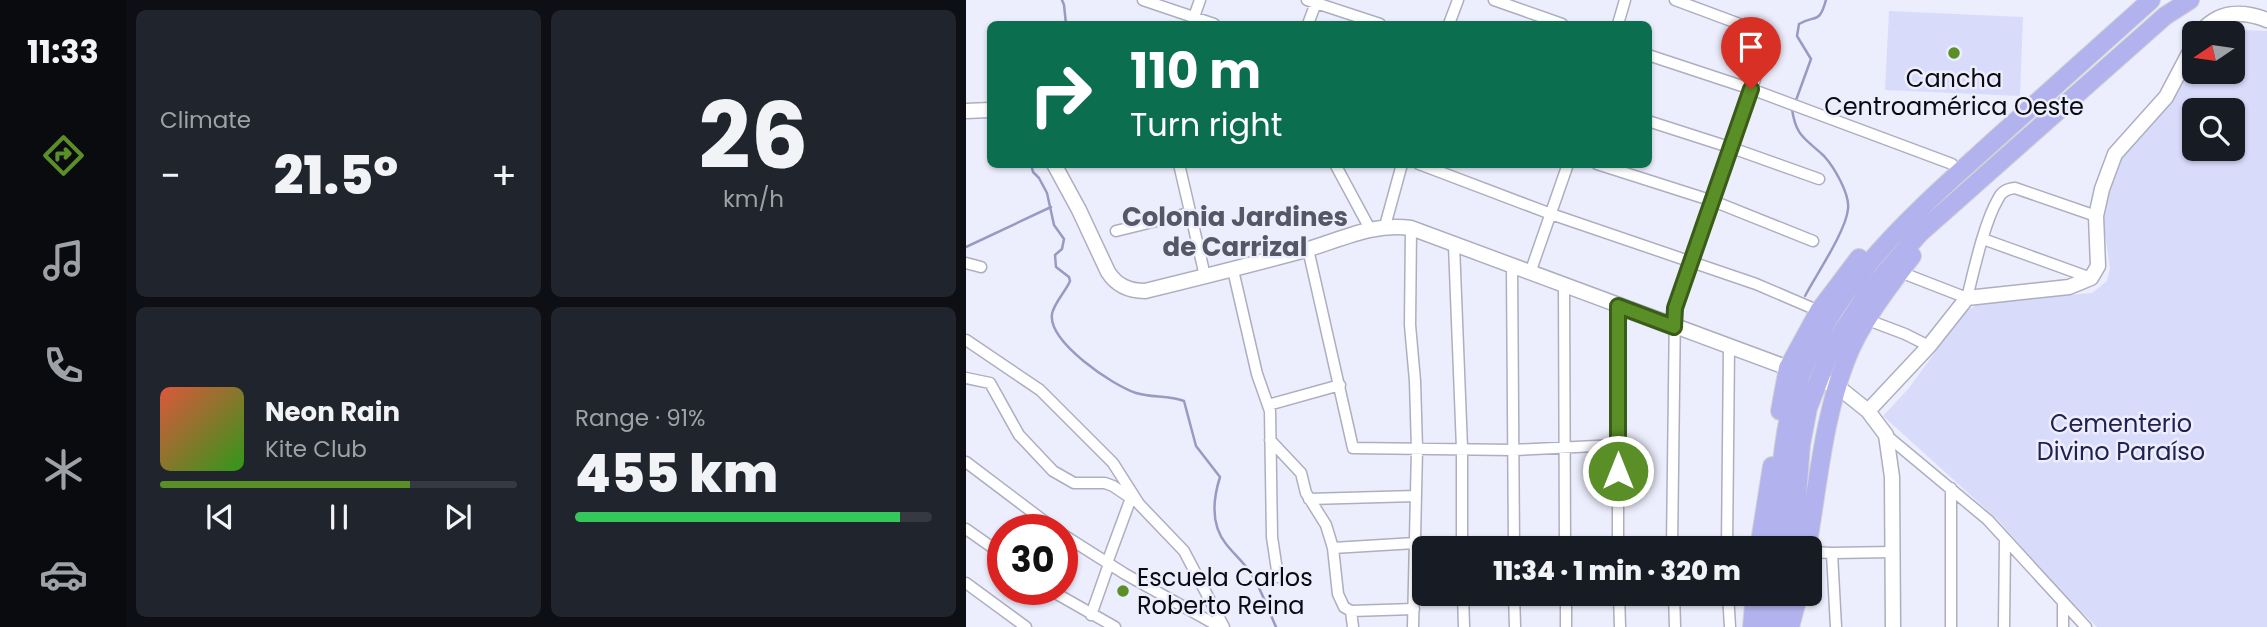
<!DOCTYPE html>
<html lang="en">
<head>
<meta charset="utf-8">
<style>
  body { margin:0; font-family:Poppins,sans-serif; background:#20242c; color:#f1f3f6; height:100vh; display:flex; flex-direction:column; font-size:26px; white-space:nowrap }
  * { box-sizing:border-box; margin:0 }
  p { font-size:23px; color:#9ea1a6 }
  .icon { flex:none; width:38px; height:38px; fill:none; stroke:currentColor; stroke-width:2; stroke-linecap:round; stroke-linejoin:round }
  .map { position:relative; flex:1; overflow:hidden }
  .details { display:flex; flex-direction:column; gap:10px; padding:10px; background:#0d0f14; width:840px }
  .details>* { flex:none }
  .hud { position:absolute; left:21px; top:21px; width:665px; height:147px; border-radius:10px; box-shadow:0 2px 5px #0004; background:#0b6e4f; color:#fff; overflow:hidden }
  .needle { width:46px; rotate:257deg }
  .tools { position:absolute; left:1216px; top:21px; display:grid; gap:14px }
  .tools a { display:grid; place-items:center; width:63px; height:63px; border-radius:10px; background:#171b24; box-shadow:0 2px 5px #0004; font-size:35px }
  .speed { position:absolute; left:21px; top:514px; display:flex; gap:14px; font-size:35px; font-weight:700; text-align:center }
  .speed>* { display:grid; place-content:center; width:91px; height:91px; border-radius:50%; background:#171b24; box-shadow:0 2px 5px #0004; line-height:1 }
  .speed .limit { border:10px solid #d22; background:#fff; color:#111 }
  .pin { position:absolute; display:grid; place-items:center; width:60px; height:60px; color:#fff; margin:-72px -30px; border-radius:50% 50% 50% 0; rotate:-45deg; box-shadow:0 0 7px #0007 }
  .pin .icon { rotate:45deg }
  .me { position:absolute; width:77px; margin:-38px; rotate:0deg; stroke-linejoin:round; filter:drop-shadow(0 0 5px #0008) }
  .turn { display:flex; align-items:center; gap:24px; height:147px; padding:0 28px; font-size:32px }
  .turn .icon { width:91px; height:91px; stroke-width:2.5 }
  .turn b { display:block; font-size:49px; line-height:60px }
  .big { font-size:52px; font-weight:800; line-height:1.1 }
  .details .widget { flex:1; display:flex; flex-direction:column; justify-content:center; gap:10px; min-width:0; padding:0 24px; border-radius:10px; background:#20242c }
  .details .dial { align-items:center; gap:0 }
  .dial b { font-size:91px; line-height:1 }
  .song { display:flex; align-items:center; gap:21px }
  .cover { width:84px; height:84px; border-radius:10px; background:linear-gradient(135deg,hsl(10 70% 55%),hsl(110 70% 35%)) }
  .played { height:7px; border-radius:4px; background:linear-gradient(90deg,#5a8e27 70%,#363941 70%) }
  .keys { display:flex; justify-content:space-around; direction:ltr }
  .heat { display:flex; justify-content:space-between; align-items:center; font-size:38px; direction:ltr }
  .charge { height:10px; border-radius:5px; background:linear-gradient(90deg,#34c759 91%,#363941 0) }
  .details .tiles { flex:1; display:grid; gap:10px; grid-template-columns:repeat(2,1fr) }
  .trip { position:absolute; left:446px; top:536px; width:410px; height:70px; border-radius:10px; background:#171b24; box-shadow:0 2px 5px #0004; font-weight:800; line-height:70px; text-align:center }
  main { display:flex; flex:1; min-height:0 }
  .menu { display:flex; flex-direction:column; width:126px; justify-content:space-around; align-items:center; background:#090b0e; color:#9ea1a6 }
  .menu .icon { width:49px; height:49px }
  .menu .selected { color:#5a8e27 }
  .menu b { font-size:32px; color:#f1f3f6 }
  .map>svg:first-child { display:block }
</style>
</head>
<body>
<main>
<nav class="menu">
<b>11:33</b>
<svg class="icon selected" aria-label="directions" viewBox="0 0 24 24"><path d="M12 3l9 9-9 9-9-9zM9 14v-3h6M13 9l2 2-2 2"/></svg>
<svg class="icon" aria-label="music" viewBox="0 0 24 24"><path d="M9 18V5l10-2v13"/><circle cx="6" cy="18" r="3"/><circle cx="16" cy="16" r="3"/></svg>
<svg class="icon" aria-label="phone" viewBox="0 0 24 24"><path d="M5 4h4l2 5-3 2q2 4 5 5l2-3 5 2v4C11 20 4 13 5 4z"/></svg>
<svg class="icon" aria-label="climate" viewBox="0 0 24 24"><path d="M12 3v18M4 7l16 10M4 17L20 7"/></svg>
<svg class="icon" aria-label="car" viewBox="0 0 24 24"><path d="M5 17H2v-5l4-1 3-4h7l3 4 3 1v5h-3M9 17h6M6 11h13"/><circle cx="7" cy="17" r="2"/><circle cx="17" cy="17" r="2"/></svg>
</nav>
<section class="details">
<div class="tiles">
<div class="widget"><p>Climate</p>
<div class="heat"><a>−</a><b class="big">21.5°</b><a>+</a></div>
</div>
<div class="widget dial"><b>26</b><p>km/h</p></div>
<div class="widget">
<div class="song"><i class="cover"></i><div><b>Neon Rain</b><p>Kite Club</p></div></div>
<div class="played"></div>
<div class="keys"><svg class="icon" aria-label="previous" viewBox="0 0 24 24"><path d="M18 5L8 12l10 7zM5 5v14"/></svg><svg class="icon" aria-label="pause" viewBox="0 0 24 24"><path d="M8 5v14M16 5v14"/></svg><svg class="icon" aria-label="next" viewBox="0 0 24 24"><path d="M6 5l10 7-10 7zM19 5v14"/></svg></div>
</div>
<div class="widget"><p>Range · 91%</p><b class="big">455 km</b><div class="charge"></div></div>
</div>
</section>
<div class="map">
<svg width="1301" height="627" viewBox="0 0 1301 627">
  <rect width="100%" height="100%" fill="#edeefd"/>
  <path fill="#d9dbfb" fill-rule="evenodd" d="M 923,11 L 1057,17 L 1054,96 L 919,90 Z
    M 1252,29 L 1301,31 L 1301,627 L 1131,627 L 1101,598 L 1032,520 L 917,416 L 943,388 L 999,311 L 1013,304 L 1028,301 L 1126,293 L 1141,281 L 1144,268 L 1136,215 L 1145,180 L 1155,157 L 1204,103 L 1228,65 L 1228,72 L 1267,72 L 1267,33 L 1249,33 ZM 1228,110 L 1267,110 L 1267,149 L 1228,149 Z"/>
  <g fill="none" stroke-linecap="round" stroke-linejoin="round">
    <path stroke="#989ac1" stroke-width="2.5" d="M 96,0 L 98,5 L 100,24
      M 829,103 L 845,59 L 831,36 L 833,24 C 850,14 853,25 860,0
      M 826,109 C 830,137 839,138 858,156 C 868,167 884,194 882,209 C 880,231 850,275 839,296
      M 65,164 L 67,172 L 73,178 L 81,193 L 88,225 L 98,239 L 96,249 L 89,255 L 90,267 L 103,277 L 104,281 C 100,291 88,303 86,314 C 82,342 146,385 170,393 C 186,398 202,395 218,401 L 230,446 L 254,477 C 247,499 244,524 260,544 C 268,554 277,562 285,573 C 295,589 302,609 310,627
      M 0,247 L 85,207"/>
    <defs>
      <path id="minor" d="M 177,0 L 248,24
        M 341,0 L 414,24
        M 528,0 L 596,24
        M 709,0 L 787,29
        M 228,17 L 234,0
        M 342,24 L 351,0
        M 483,24 L 492,0
        M 652,24 L 659,0
        M 682,55 L 785,89 L 986,164
        M 682,121 L 766,148 L 853,179
        M 213,164 L 239,276
        M 369,164 L 404,229
        M 453,164 L 585,214 L 790,284 L 853,311
        M 631,164 L 747,201 L 847,241
        M 419,226 L 436,164
        M 445,228 L 444,325 L 449,381 L 451,449 L 447,627
        M 150,231 L 223,213
        M 1017,239 L 1125,278
        M 488,245 L 496,448 L 496,548
        M 342,249 L 387,448 L 547,450 L 651,445
        M 0,263 L 15,267
        M 546,267 L 548,548
        M 267,270 L 291,374 L 304,411 L 306,537 L 312,577
        M 934,272 L 1001,298 C 1008,270 1018,223 1032,199 C 1036,191 1041,189 1049,188 L 1130,216
        M 564,273 L 602,164
        M 598,286 L 599,548
        M 652,306 L 652,548
        M 902,320 L 939,334 L 963,346
        M 0,340 L 74,390 L 147,463 L 173,504 L 218,551 L 258,627
        M 0,378 L 24,383 L 53,435 L 87,471 L 108,483 L 139,483 L 147,486 L 169,501
        M 302,405 L 374,385
        M 920,435 L 1022,520 L 1120,627
        M 304,440 L 335,473 L 340,493 L 360,525 L 367,548 L 372,594 L 378,607 L 385,611
        M 0,462 L 90,530
        M 343,499 L 450,496
        M 0,529 L 37,555
        M 96,534 L 159,574 L 254,627
        M 367,548 L 449,543
        M 706,548 L 709,308 L 795,62
        M 761,548 L 763,347
        M 844,552 L 866,553 L 870,627
        M 866,553 L 927,552
        M 141,563 L 165,498
        M 0,583 L 60,627
        M 84,590 L 149,627
        M 497,593 L 498,627
        M 548,593 L 549,627
        M 600,593 L 600,627
        M 653,593 L 654,627
        M 708,593 L 709,627
        M 762,593 L 764,627
        M 125,615 L 143,564
        M 387,627 L 385,611 L 448,609
        M 985,627 L 985,488
        M 1038,627 L 1039,540
        M 1097,627 L 1097,602"/>
      <path id="tertiary" d="M 1234,33 C 1252,11 1276,10 1301,20
        M 0,111 L 24,110
        M 88,164 L 113,210 L 142,272 C 151,286 163,291 179,291 C 232,278 284,265 336,251 C 372,241 407,222 445,228 L 825,369
        M 862,383 L 871,386 L 902,411 L 920,435 L 926,477 L 927,627
        M 902,411 L 963,346 L 1001,298 L 1103,287 L 1125,278 L 1132,266 L 1130,216 L 1136,189 L 1149,154 L 1200,97 L 1228,44"/>
      <path id="trunk" d="M 814,411 L 822,368 L 853,311 L 893,258
        M 793,548 L 806,466
        M 809,548 C 814,496 814,440 830,390 C 863,284 951,211 1030,139 C 1082,93 1133,46 1185,0
        M 827,548 L 835,445 L 842,408 L 865,349 L 903,291 L 954,233 L 1199,16 L 1224,0
        M 841,548 C 852,486 857,419 880,360 C 893,325 923,286 946,256
        M 786,627 L 789,593
        M 794,627 L 802,593
        M 811,627 L 819,593
        M 824,627 L 833,593"/>
    </defs>
    <use href="#minor" stroke="#adaec0" stroke-width="13"/>
    <use href="#tertiary" stroke="#adaec0" stroke-width="17"/>
    <use href="#trunk" stroke="#d3d3d4" stroke-width="20"/>
    <use href="#minor" stroke="#fff" stroke-width="10"/>
    <use href="#tertiary" stroke="#fff" stroke-width="14"/>
    <use href="#trunk" stroke="#b2b2ee" stroke-width="18"/>
  </g>
  <g fill="none" stroke-linecap="round" stroke-linejoin="round">
    <defs>
      <path id="route" d="M 652,471 L 652,306 L 708,327 L 709,308 L 785,89"/>
    </defs>
    <use href="#route" stroke="#3a5c19" stroke-width="18"/>
    <use href="#route" stroke="#5a8e27" stroke-width="12"/>
  </g>
  <g fill="#5a8e27" stroke="#edeefd" stroke-width="2.5">
    <circle cx="988" cy="53" r="7"/>
    <circle cx="157" cy="591" r="7"/>
  </g>
  <g text-anchor="middle" dominant-baseline="central" stroke-width="5" stroke-linejoin="round" paint-order="stroke">
    <g font-size="24" fill="#0a0b11" stroke="#edeefd">
      <text x="988" y="78">Cancha<tspan x="988" dy="28">Centroamérica Oeste</tspan></text>
      <text x="171" y="577" text-anchor="start">Escuela Carlos<tspan x="171" dy="28">Roberto Reina</tspan></text>
    </g>
    <g font-size="24" fill="#242152" stroke="#edeefd">
      <text x="1155" y="423">Cementerio<tspan x="1155" dy="28">Divino Paraíso</tspan></text>
    </g>
    <g font-size="26" font-weight="bold" fill="#555666" stroke="#edeefd">
      <text x="269" y="217">Colonia Jardines<tspan x="269" dy="30">de Carrizal</tspan></text>
    </g>
  </g>
</svg>
<div class="tools">
<a><svg class="needle" viewBox="-14 -14 28 28"><path d="M0-13l5 13h-10z" fill="#e53935"/><path d="M0 13l5-13h-10z" fill="#9ea1a6"/></svg></a>
<a><svg class="icon" aria-label="search" viewBox="0 0 24 24"><circle cx="10" cy="10" r="6"/><path d="M15 15l6 6"/></svg></a>
</div>
<div class="speed"><div class="limit">30</div></div>
<div class="pin" style="left:785px;top:89px;background:#d93025"><svg class="icon" aria-label="arrive" viewBox="0 0 24 24"><path d="M6 21V4h12l-3 4 3 4H6"/></svg></div>
<svg class="me" style="left:652px;top:471px" viewBox="-20 -20 40 40"><circle r="17" fill="#5a8e27" stroke="#fff" stroke-width="3"/><path d="M0-11L8 9 0 5-8 9z" fill="#fff"/></svg>
<div class="trip">11:34 · 1 min · 320 m</div>
<div class="hud">
<div class="turn"><svg class="icon" aria-label="right" viewBox="0 0 24 24"><path d="M7 20v-9h11M14 6l5 5-5 5"/></svg><div><b>110 m</b>Turn right</div></div>
</div>
</div>
</main>
</body>
</html>
